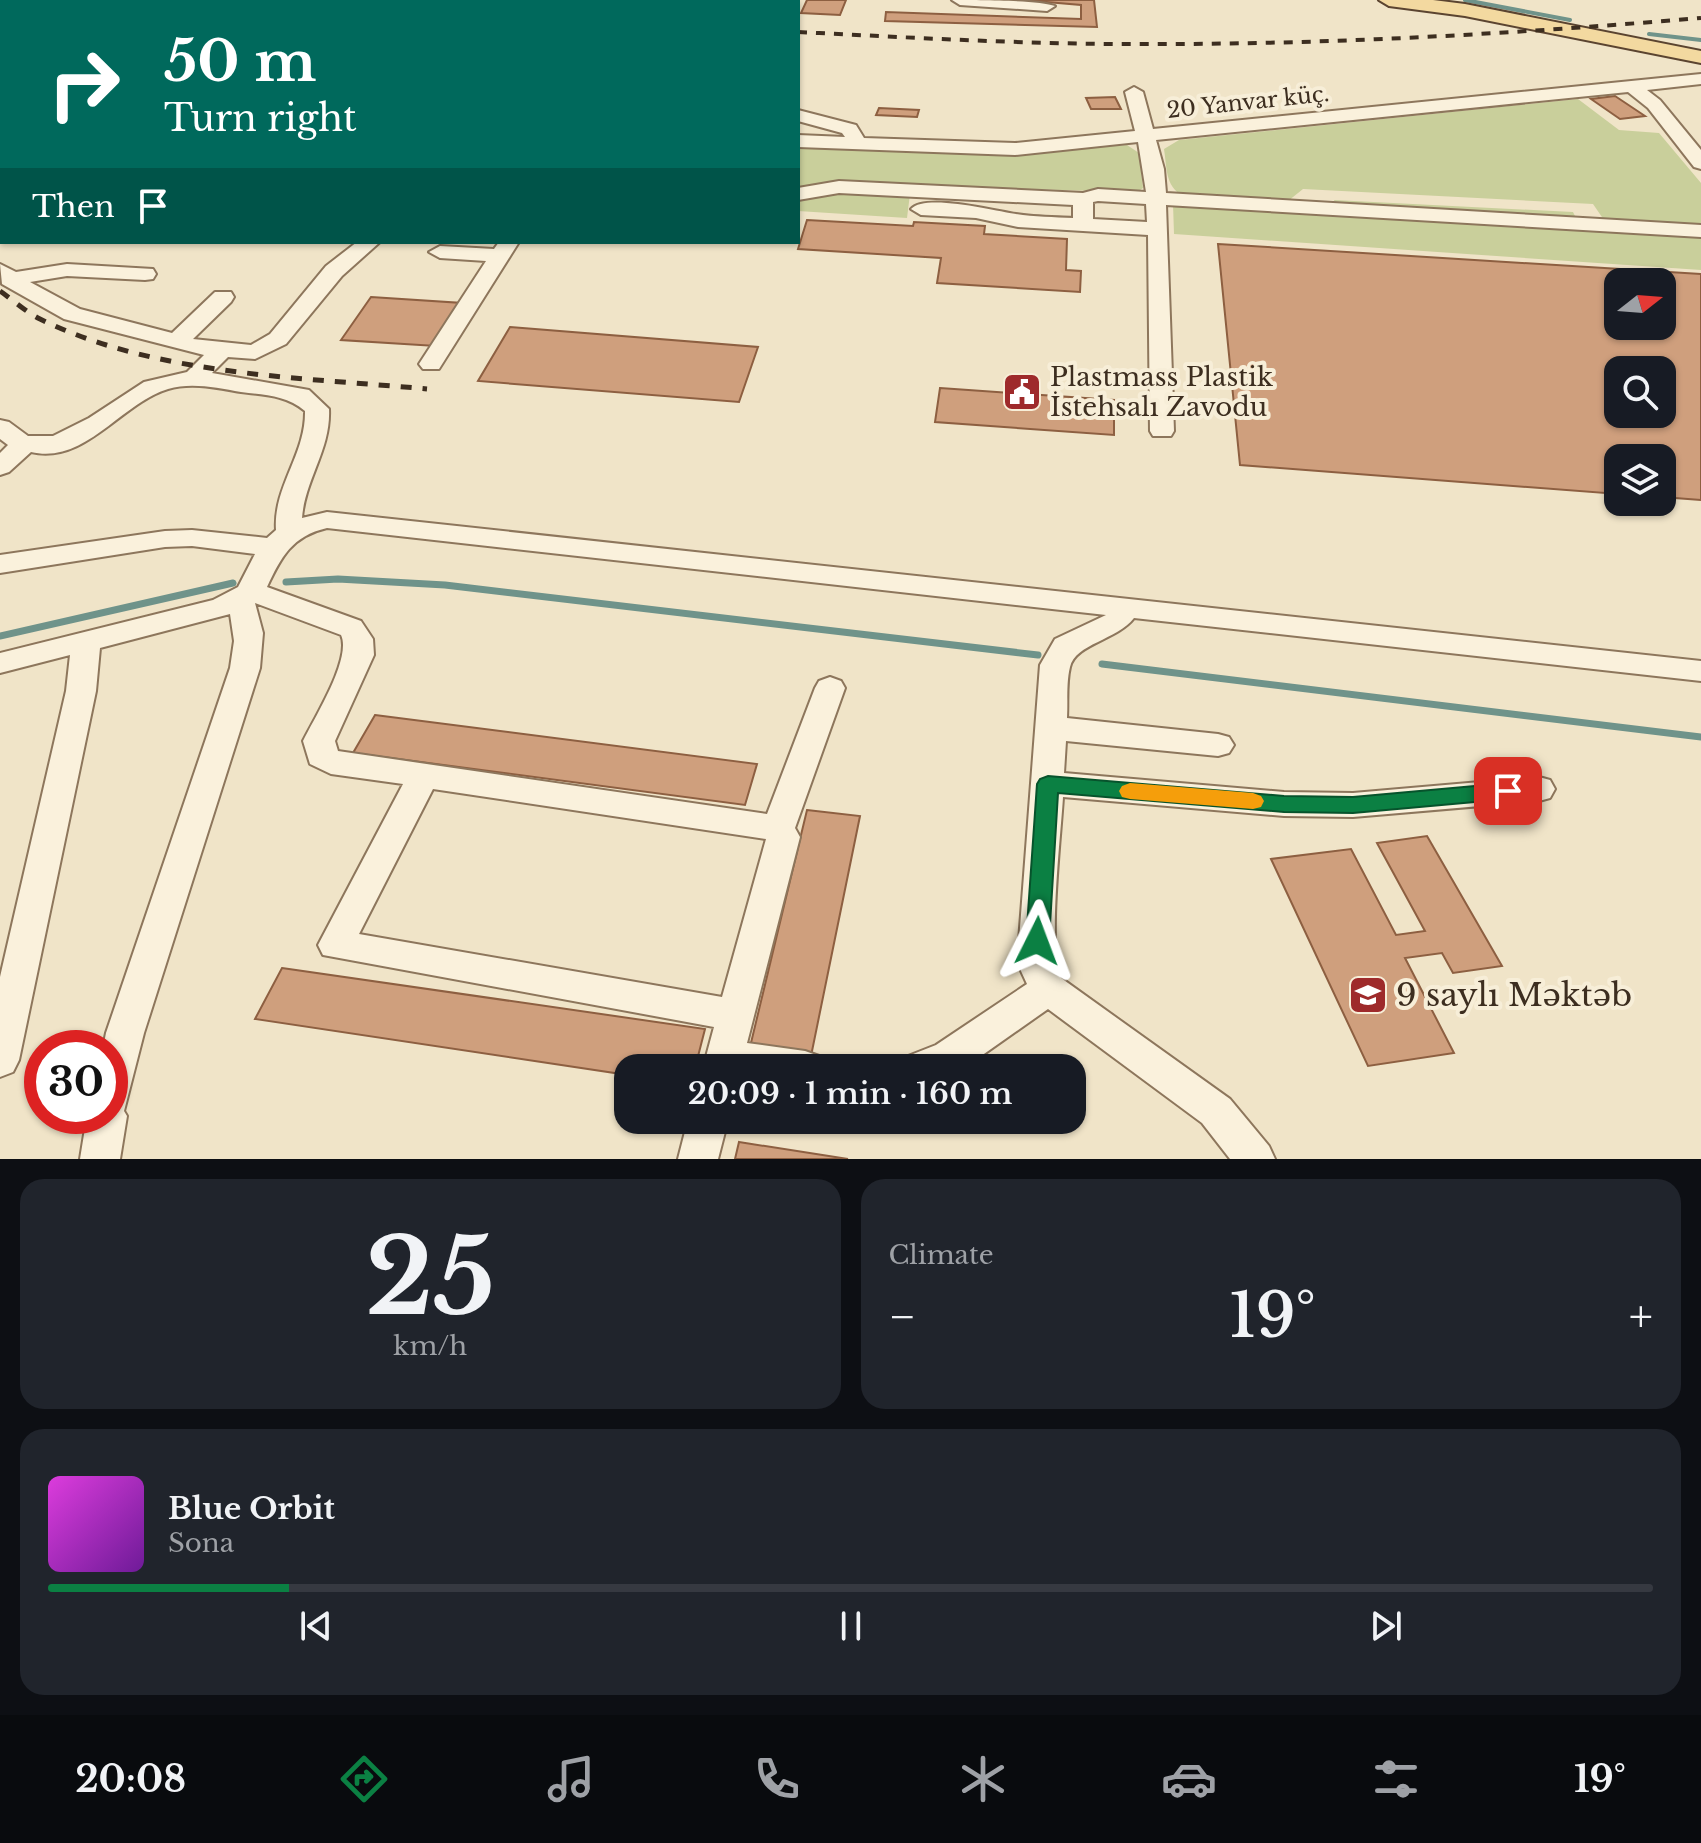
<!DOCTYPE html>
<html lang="en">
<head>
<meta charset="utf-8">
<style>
  body { margin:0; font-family:"Libre Baskerville",serif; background:#20242c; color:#f1f3f6; height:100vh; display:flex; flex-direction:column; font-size:30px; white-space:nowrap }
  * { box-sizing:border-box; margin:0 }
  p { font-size:26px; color:#9ea1a6 }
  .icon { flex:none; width:44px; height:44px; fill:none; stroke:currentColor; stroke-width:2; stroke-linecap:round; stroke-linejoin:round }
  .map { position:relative; height:1159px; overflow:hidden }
  .sheet { display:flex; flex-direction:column; gap:20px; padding:20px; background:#0d0f14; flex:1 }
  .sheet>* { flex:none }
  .banner { position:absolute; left:0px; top:0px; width:800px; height:244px; box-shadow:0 2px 6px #0004; background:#00695c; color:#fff; overflow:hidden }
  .needle { width:52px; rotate:73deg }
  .fabs { position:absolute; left:1604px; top:268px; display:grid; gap:16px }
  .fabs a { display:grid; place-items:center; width:72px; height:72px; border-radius:16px; background:#171b24; box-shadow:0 2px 6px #0004; font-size:40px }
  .speed { position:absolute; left:24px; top:1030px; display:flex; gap:16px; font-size:40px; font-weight:700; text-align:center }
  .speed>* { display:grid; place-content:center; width:104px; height:104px; border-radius:50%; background:#171b24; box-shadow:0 2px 6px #0004; line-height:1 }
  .speed .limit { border:12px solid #d22; background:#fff; color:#111 }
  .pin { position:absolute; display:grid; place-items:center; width:68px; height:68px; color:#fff; margin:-34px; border-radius:16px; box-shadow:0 4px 12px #0006 }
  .me { position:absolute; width:88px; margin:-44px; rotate:3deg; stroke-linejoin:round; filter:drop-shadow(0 0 6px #0008) }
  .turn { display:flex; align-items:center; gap:28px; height:168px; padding:0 32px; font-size:36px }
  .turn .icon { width:104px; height:104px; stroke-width:2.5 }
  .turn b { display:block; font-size:56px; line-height:68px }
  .then { display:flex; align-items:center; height:76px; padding:0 32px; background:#0003; gap:16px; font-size:30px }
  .big { font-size:60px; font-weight:600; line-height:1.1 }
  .sheet .card { flex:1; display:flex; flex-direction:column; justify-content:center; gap:12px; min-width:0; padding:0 28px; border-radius:24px; background:#20242c }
  .sheet .dial { align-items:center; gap:0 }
  .dial b { font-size:104px; line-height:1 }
  .song { display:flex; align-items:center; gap:24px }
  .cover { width:96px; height:96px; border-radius:12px; background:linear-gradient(135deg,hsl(300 70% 55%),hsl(280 70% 35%)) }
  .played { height:8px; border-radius:4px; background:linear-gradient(90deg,#0b8043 15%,#363941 15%) }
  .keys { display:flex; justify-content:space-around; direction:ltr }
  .heat { display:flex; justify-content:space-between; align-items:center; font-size:44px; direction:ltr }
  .sheet .tiles { flex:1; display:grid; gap:20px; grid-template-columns:1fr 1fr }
  .card:last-child { grid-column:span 2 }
  .trip { position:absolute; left:614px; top:1054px; width:472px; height:80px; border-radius:24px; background:#171b24; box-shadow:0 2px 6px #0004; font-weight:600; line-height:80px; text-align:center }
  .tabs { display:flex; height:128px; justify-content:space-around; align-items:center; background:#090b0e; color:#9ea1a6 }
  .tabs .icon { width:56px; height:56px }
  .tabs .active { color:#0b8043 }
  .tabs b { font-size:36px; color:#f1f3f6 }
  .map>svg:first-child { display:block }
</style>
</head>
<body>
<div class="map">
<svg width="1701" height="1159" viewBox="0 0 1701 1159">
  <rect width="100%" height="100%" fill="#f0e4c8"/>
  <path fill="#c9cf9b" d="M 1578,99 L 1619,130 L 1659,133 L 1701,183 L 1701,224 L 1604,220 L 1593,204 L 1303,189 L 1288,201 L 1182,195 C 1165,186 1167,167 1164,149 L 1179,140 Z
    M 1127,145 L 1139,153 L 1143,188 L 1137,192 L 911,186 L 907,218 L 798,211 L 798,146 L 1002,154 Z
    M 1334,200 L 1573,212 L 1577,220 L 1336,207 Z
    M 1173,204 L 1701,236 L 1701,270 L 1174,234 Z"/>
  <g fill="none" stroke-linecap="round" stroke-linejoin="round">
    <path stroke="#6f938a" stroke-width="4" d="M 1465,0 L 1570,20
      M 1649,34 L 1701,40"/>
    <path stroke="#6f938a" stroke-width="7" d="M 286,582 L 338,579 L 445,585 L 1038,655
      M 0,636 L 233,583
      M 1102,664 L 1701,737"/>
  </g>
  <path fill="#cf9f7d" stroke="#8d5f41" stroke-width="2" fill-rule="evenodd" d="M 807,0 L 846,0 L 840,15 L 801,13 Z
    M 1023,0 L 1094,0 L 1097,27 L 885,21 L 886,12 L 1081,19 L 1081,5 Z
    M 1615,96 L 1645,116 L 1620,119 L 1591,99 Z
    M 1115,97 L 1121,109 L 1091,109 L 1086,98 Z
    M 879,108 L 919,110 L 917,117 L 876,115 Z
    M 807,220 L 913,226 L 914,222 L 985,226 L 984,234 L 1067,239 L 1066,270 L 1081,271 L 1080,292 L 937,283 L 941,258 L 798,249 Z
    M 1218,244 L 1701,274 L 1701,500 L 1662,497 L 1662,458 L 1618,458 L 1618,494 L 1240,465 ZM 1618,282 L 1662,282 L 1662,326 L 1618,326 ZM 1618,370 L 1662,370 L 1662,414 L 1618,414 Z
    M 371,297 L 462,303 L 436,346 L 341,340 Z
    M 510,327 L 758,347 L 739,402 L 478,381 Z
    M 940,388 L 1114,400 L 1114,435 L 935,422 Z
    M 375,715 L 757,764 L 745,805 L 353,753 Z
    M 807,810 L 860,816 L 811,1056 L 750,1047 Z
    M 1427,836 L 1502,966 L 1453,973 L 1442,953 L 1405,958 L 1454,1053 L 1368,1066 L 1271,859 L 1351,849 L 1396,935 L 1425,931 L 1377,843 Z
    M 282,968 L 705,1029 L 695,1068 L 628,1068 L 628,1075 L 255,1019 Z
    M 739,1142 L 848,1159 L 735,1159 Z"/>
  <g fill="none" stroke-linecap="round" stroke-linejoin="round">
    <defs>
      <path id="minor" d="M 952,0 C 974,0 1040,0 1055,6 L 1047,11 L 960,5 Z
        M 1701,74 L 1701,84 L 1647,90 L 1660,100 L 1701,150 L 1701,169 L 1694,167 L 1648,108 L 1628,92 L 1156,140 L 1164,169 L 1166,193 L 1701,225 L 1701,237 L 1166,205 L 1174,431 L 1171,436 L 1153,436 L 1150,431 L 1148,235 L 1018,227 L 976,218 L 921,215 L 911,209 C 925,193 995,211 1016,214 C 1034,217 1054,217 1073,218 L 1073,205 L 839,193 L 798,200 L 798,188 L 839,181 L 1083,193 L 1098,189 L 1146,192 L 1138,142 L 1015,155 L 798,147 L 798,135 L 845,137 L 842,133 L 798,121 L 798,110 L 856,125 L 864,138 L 1015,143 L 1135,131 L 1125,92 L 1134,87 L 1143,92 L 1153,129 ZM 1098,201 L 1146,204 L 1147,222 L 1093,219 L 1093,202 Z
        M 0,86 L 2,86 L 2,96 L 0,96 Z
        M 357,242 L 380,242 L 342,276 L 286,344 L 255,359 L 228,357 L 212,373 L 309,390 L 329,409 C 331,449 305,479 302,518 L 327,512 L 1701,661 L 1701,681 L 1134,618 C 1117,640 1075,644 1070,667 C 1066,683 1068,702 1067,718 L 1218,734 L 1229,737 L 1234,745 L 1229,753 L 1218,756 L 1066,741 L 1064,773 L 1284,792 L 1353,793 L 1539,777 L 1550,780 L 1555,789 L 1550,798 L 1539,801 L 1353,817 L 1284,816 L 1063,797 C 1061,834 1047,951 1061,978 L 1230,1099 L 1269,1146 L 1275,1159 L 1230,1159 L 1202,1123 L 1048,1009 L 964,1068 L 903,1068 L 908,1056 L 936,1045 L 1027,984 L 1021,971 L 1019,941 L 1040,665 L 1055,639 L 1106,615 L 327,528 C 292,536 281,557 267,587 L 361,621 L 373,639 L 374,655 L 335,741 L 338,751 L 767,814 L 815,688 L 819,681 L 830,677 L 841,681 L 845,688 L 795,828 L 800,837 L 747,1043 L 805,1051 L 819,1056 L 824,1068 L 703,1068 L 714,1027 L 323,955 L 318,945 L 403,784 L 331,774 L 310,764 L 303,741 C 315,717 352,658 341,635 L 255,603 L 263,633 L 260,668 L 144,1033 L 124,1111 L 127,1116 L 120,1159 L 80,1159 L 87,1116 L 110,1116 L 110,1048 L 103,1048 L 106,1033 L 230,668 L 234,641 L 230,614 L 100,648 L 96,691 L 19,1060 L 13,1072 L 0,1077 L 0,977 L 66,691 L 70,655 L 0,673 L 0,653 L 213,600 L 238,587 L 255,554 L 192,546 L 165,547 L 0,573 L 0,555 L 165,531 L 192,530 L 267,538 L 276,530 C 273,487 306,454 305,411 C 286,395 265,395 241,392 C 217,388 192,382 168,389 C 121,403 85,465 31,452 L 9,472 L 0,475 L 0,453 L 8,445 L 0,439 L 0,420 L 9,422 L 28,436 L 53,436 L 89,418 L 144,382 L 187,372 L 204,355 L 64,319 L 2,284 L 0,264 L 16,272 L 67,264 L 153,269 L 156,274 L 153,279 L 145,280 L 67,276 L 30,282 L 80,309 L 172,333 L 215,292 L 231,292 L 234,297 L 231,302 L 193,339 L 251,345 L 270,334 L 326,266 ZM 433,789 L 766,839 L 722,997 L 359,934 Z
        M 499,242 L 519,242 L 439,369 L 423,369 L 419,364 L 486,261 L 440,258 L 429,252 L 440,246 L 494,249 Z
        M 688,1120 L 728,1120 L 718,1159 L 678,1159 Z"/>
      <path id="major" d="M 1379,0 L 1433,0 L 1465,4 L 1701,51 L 1701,63 L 1465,16 L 1389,6 Z"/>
    </defs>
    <use href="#minor" stroke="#8d765c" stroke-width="4"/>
    <use href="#major" stroke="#5b4430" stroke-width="4"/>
    <use href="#minor" fill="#faf1dc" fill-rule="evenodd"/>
    <use href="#major" fill="#f3d9a0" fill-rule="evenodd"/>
    <path stroke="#3d2e20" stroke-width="4" stroke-dasharray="9 9" stroke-linecap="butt" d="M 154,0 L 192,2
      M 798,32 C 919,38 1040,45 1162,44 C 1342,44 1521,33 1701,18"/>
    <path stroke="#3d2e20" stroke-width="5" stroke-dasharray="11 11" stroke-linecap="butt" d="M 0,291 C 13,300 26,312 40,319 C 157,376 299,377 427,389"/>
  </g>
  <path fill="#0b8043" stroke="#07532c" stroke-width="2" d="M 1048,776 L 1284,796 L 1353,797 L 1508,783 L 1515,786 L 1519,791 L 1515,797 L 1508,799 L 1353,813 L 1284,812 L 1058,793 L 1049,941 L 1046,948 L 1037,951 L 1029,948 L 1026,941 L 1037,784 L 1040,779 Z"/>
  <path fill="#f59e0b" d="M 1130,783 L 1253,793 L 1261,796 L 1264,801 L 1261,807 L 1253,809 L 1130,799 L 1122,797 L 1119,791 L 1122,786 Z"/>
  <defs>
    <symbol id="civic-square" viewBox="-11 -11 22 22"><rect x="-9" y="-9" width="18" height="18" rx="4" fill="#9e2a2b" stroke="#f7eed8"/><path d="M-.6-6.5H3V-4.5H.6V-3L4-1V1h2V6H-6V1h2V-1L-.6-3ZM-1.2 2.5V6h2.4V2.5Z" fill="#fff"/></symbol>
    <symbol id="school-square" viewBox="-11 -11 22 22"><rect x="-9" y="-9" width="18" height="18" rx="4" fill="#9e2a2b" stroke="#f7eed8"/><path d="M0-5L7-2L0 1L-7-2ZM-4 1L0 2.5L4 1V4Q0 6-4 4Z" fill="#fff"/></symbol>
  </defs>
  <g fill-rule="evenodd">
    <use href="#civic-square" x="1000" y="370" width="44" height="44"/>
    <use href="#school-square" x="1346" y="973" width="44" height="44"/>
  </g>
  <g text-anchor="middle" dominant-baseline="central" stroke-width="8" stroke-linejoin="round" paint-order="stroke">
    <g font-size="22" fill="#3d2e20" stroke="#f7eed8">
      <text transform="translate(1248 102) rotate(-6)">20 Yanvar küç.</text>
    </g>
    <g font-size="26" fill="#3d2e20" stroke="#f7eed8" text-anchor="start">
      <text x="1050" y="377">Plastmass Plastik<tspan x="1050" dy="30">İstehsalı Zavodu</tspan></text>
    </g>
    <g font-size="32" fill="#3d2e20" stroke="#f7eed8" text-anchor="start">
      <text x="1396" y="995">9 saylı Məktəb</text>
    </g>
  </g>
</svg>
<div class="fabs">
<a><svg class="needle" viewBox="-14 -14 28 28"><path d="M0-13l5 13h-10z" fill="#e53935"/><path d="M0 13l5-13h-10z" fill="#9ea1a6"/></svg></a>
<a><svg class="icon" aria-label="search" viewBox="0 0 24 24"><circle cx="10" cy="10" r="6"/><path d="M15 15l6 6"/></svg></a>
<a><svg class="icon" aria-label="layers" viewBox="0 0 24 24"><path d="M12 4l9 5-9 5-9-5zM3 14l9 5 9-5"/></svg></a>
</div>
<div class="speed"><div class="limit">30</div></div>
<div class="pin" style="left:1508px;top:791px;background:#d93025"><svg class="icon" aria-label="arrive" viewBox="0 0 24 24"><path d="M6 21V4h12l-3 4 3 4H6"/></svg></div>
<svg class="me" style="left:1037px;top:941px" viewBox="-20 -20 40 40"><path d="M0-17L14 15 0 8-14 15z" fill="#0b8043" stroke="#fff" stroke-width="4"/></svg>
<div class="trip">20:09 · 1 min · 160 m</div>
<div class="banner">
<div class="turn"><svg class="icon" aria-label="right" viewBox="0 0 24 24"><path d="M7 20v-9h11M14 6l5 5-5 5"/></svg><div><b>50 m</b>Turn right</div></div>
<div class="then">Then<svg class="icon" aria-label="arrive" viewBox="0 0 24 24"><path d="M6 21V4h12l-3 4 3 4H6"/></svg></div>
</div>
</div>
<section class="sheet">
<div class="tiles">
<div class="card dial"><b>25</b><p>km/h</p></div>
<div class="card"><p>Climate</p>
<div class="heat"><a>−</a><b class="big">19°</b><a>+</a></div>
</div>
<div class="card">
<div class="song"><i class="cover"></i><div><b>Blue Orbit</b><p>Sona</p></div></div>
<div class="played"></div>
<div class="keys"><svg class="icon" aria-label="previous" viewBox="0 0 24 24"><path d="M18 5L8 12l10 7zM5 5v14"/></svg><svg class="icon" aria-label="pause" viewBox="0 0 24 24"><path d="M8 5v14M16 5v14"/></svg><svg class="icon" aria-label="next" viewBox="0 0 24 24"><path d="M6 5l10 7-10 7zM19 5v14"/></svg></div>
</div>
</div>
</section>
<nav class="tabs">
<b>20:08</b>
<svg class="icon active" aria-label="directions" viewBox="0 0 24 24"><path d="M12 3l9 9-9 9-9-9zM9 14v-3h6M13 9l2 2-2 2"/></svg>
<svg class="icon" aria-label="music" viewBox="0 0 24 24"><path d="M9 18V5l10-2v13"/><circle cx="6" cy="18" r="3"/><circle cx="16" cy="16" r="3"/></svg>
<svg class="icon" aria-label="phone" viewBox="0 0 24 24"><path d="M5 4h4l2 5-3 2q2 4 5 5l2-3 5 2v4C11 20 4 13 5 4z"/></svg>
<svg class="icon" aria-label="climate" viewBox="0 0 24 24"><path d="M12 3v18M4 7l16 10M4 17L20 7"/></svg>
<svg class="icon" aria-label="car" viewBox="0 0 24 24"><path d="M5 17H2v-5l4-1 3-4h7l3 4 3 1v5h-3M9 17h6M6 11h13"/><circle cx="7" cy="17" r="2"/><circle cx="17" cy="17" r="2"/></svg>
<svg class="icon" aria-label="filters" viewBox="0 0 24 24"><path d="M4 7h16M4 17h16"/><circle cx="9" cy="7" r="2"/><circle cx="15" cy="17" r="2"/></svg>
<b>19°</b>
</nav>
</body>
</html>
